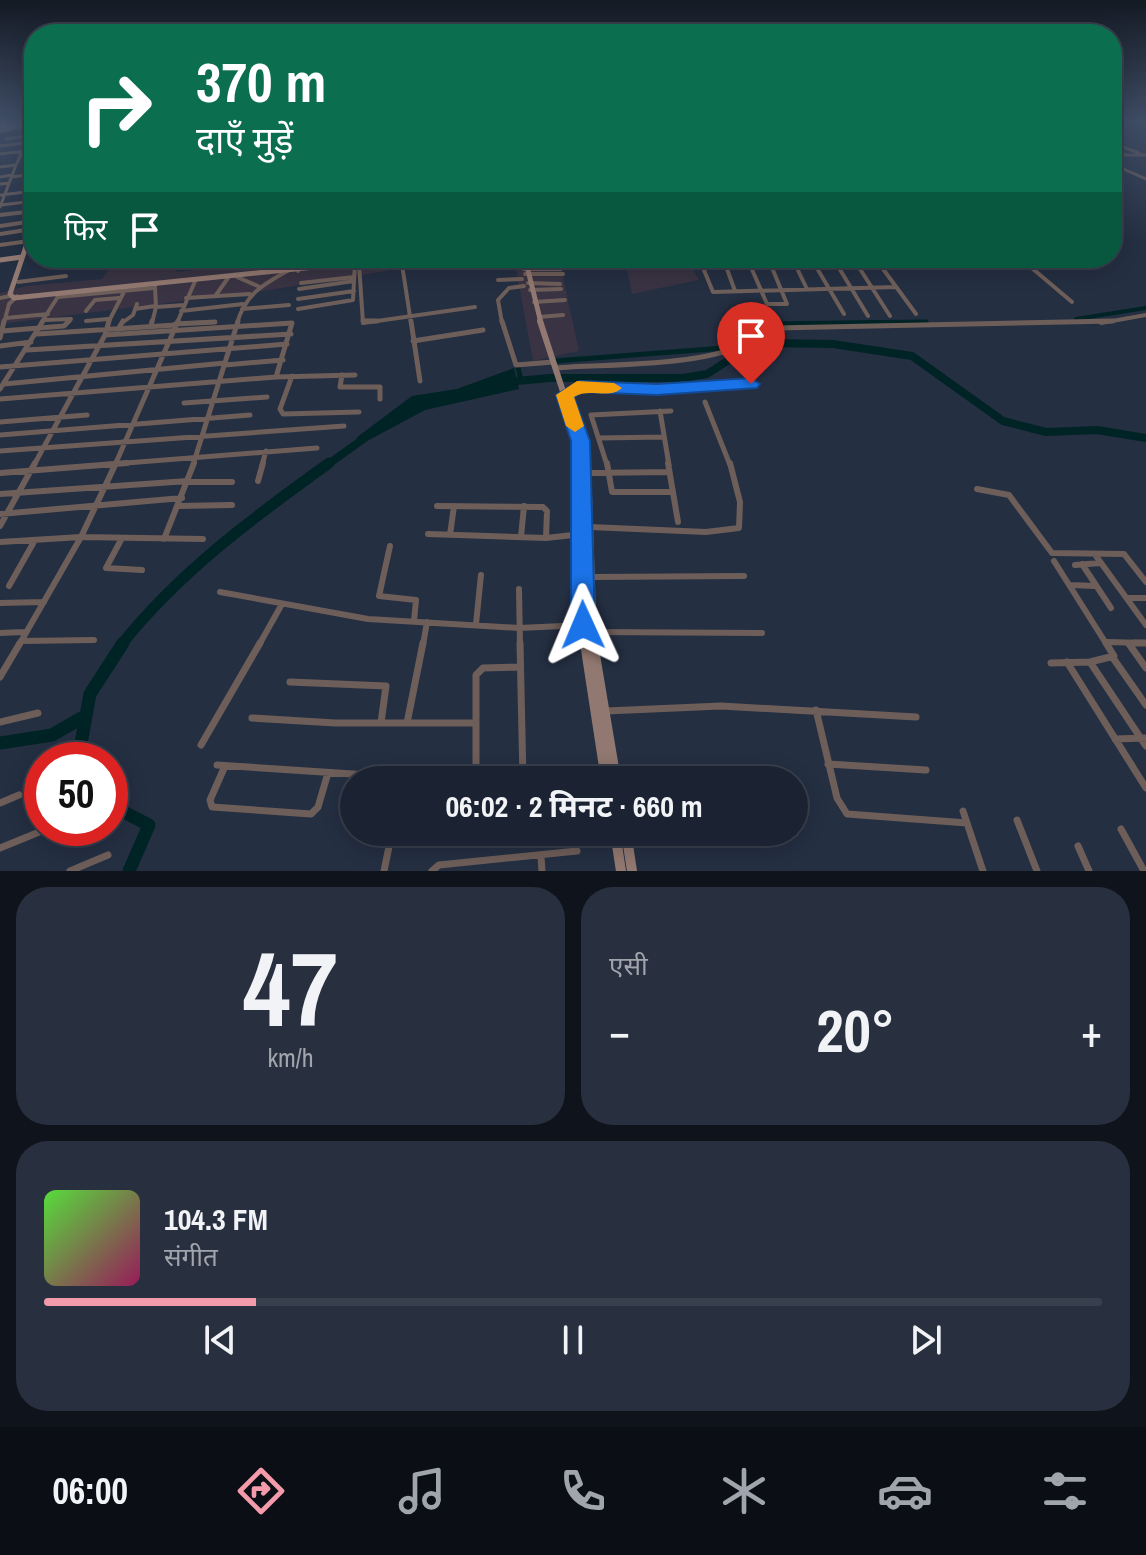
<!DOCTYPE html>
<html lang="hi">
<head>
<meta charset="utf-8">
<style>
  body { margin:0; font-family:"Archivo Narrow","Noto Sans Devanagari",sans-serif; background:#282f3e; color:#f1f3f6; height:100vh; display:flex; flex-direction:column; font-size:30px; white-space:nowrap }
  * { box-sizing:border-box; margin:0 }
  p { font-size:26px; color:#a0a4ac }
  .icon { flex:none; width:44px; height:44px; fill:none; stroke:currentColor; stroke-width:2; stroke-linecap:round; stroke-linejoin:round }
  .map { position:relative; height:871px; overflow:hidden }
  .details { display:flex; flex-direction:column; gap:16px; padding:16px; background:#0f131c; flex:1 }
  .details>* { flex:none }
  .top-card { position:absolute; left:24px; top:24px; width:1098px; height:244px; border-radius:32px; box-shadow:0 4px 20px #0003,0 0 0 2px #39404d; background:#0b6e4f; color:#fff; overflow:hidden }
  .speed { position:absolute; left:24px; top:742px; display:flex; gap:16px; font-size:40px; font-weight:700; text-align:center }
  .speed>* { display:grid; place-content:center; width:104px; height:104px; border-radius:50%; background:#1b2332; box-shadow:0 4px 20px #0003,0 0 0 2px #39404d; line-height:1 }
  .speed .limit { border:12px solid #d22; background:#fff; color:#111 }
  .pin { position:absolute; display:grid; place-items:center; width:68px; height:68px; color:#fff; margin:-82px -34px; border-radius:50% 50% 50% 0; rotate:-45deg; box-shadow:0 0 8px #0007 }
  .pin .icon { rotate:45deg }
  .me { position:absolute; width:88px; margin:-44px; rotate:359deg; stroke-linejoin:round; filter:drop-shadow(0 0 6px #0008) }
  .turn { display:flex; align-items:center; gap:28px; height:168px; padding:0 40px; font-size:36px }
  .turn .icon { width:104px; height:104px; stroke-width:2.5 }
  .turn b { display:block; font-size:56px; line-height:68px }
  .then { display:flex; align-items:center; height:76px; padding:0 40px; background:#0003; gap:16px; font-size:30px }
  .big { font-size:60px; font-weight:700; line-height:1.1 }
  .details .widget { flex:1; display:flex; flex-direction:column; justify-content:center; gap:12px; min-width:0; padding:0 28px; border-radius:32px; background:#282f3e }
  .details .dial { align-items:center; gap:0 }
  .dial b { font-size:104px; line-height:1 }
  .song { display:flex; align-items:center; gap:24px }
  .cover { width:96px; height:96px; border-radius:12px; background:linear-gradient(135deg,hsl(110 70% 55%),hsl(330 70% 35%)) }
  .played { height:8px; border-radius:4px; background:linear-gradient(90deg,#f39aab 20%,#39404d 20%) }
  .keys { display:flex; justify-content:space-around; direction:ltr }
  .heat { display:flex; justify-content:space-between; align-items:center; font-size:44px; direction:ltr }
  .details .tiles { flex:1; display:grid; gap:16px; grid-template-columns:1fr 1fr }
  .widget:last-child { grid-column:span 2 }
  .trip { position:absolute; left:340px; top:766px; width:468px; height:80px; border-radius:40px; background:#1b2332; box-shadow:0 4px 20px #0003,0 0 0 2px #39404d; font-weight:700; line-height:80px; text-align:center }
  .menu { display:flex; height:128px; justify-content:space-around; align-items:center; background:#0b0e14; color:#a0a4ac }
  .menu .icon { width:56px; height:56px }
  .menu .on { color:#f39aab }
  .menu b { font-size:36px; color:#f1f3f6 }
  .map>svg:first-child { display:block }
</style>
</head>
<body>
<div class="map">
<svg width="1146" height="871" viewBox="0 0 1146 871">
  <rect width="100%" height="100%" fill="#242f42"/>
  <path fill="#393343" d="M 160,258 L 182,258 L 175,272 L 320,258 L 465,258 L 270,290 L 0,324 L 0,293 L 26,286 L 102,279 L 113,263 Z
    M 514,258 L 687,258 L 699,280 L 632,294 L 626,265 L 560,264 L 579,351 L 533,361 Z"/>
  <path fill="#002325" d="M 514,368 L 519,389 L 425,410 L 369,440 L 356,438 L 412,396 L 457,389 Z"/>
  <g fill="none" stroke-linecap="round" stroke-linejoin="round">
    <path stroke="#002325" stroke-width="4" d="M 1076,319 L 1146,308
      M 843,323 L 926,322"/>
    <path stroke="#002325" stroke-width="5" d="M 555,361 L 724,348 L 763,324 L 926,322
      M 518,368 L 521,380"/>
    <path stroke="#002325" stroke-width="8" d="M 506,382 L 550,378 L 683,378 L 707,374 L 743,351 L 766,343 L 833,344 L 912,356 L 1003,421 L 1046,432 L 1097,430 L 1146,438
      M 327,465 L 373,432"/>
    <path stroke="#002325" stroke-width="11" d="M 121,645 C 179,572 254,517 329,463"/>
    <path stroke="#002325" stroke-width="13" d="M 0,743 L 52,735 L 85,716
      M 78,760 L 90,694 L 123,643
      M 110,805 L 149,825 L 129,871"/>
    <path stroke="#6e5e59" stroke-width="3" d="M 0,125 L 15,121
      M 6,139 L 27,136
      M 1112,143 L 1139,153
      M 0,146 L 24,143
      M 1112,147 L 1125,155
      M 0,154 L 34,150
      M 1112,155 L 1146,155
      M 1112,164 L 1146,179
      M 0,167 L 16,165 L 34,127
      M 26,169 L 34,167
      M 0,177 L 12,175
      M 11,177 L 34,174
      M 0,184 L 9,183
      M 0,195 L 34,191
      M 1,205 L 34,201
      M 0,207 L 16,165"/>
    <path stroke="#6e5e59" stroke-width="4" d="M 0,215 L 34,211
      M 0,226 L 34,221
      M 0,234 L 32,229
      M 0,245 L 29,241
      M 296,258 L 298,271
      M 401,258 L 411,323
      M 491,258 L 495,263 L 519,263
      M 699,258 L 713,292 L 896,287
      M 723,258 L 735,291
      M 747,258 L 767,304 L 787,304 L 768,258
      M 792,258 L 807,289
      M 811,258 L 844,314
      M 833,258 L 868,316
      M 853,258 L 890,316
      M 875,258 L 916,314
      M 1020,258 L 1072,302
      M 834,259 L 853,258
      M 524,260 L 561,260
      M 359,264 L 363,323 L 475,307
      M 683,267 L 701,266
      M 524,269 L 561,269
      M 525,274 L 563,274
      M 237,277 L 260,287
      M 498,280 L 522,279
      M 18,282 L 66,276
      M 301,283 L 354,277
      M 528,283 L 560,284
      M 155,286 L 156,307 L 184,305
      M 299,289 L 354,281
      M 530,290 L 561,289
      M 216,295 L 228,278
      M 58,297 L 154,288
      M 0,298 L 10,296
      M 186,298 L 250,294
      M 298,299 L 354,291
      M 95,300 L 119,298
      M 534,302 L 565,300
      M 135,309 L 155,306
      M 242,309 L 289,305
      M 298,309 L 353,300 L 355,262
      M 86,311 L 95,300
      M 181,311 L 243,304
      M 539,317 L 563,315
      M 6,318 L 48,314
      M 46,320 L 71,319 L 67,323
      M 86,321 L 108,319
      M 4,323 L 9,304 L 17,296
      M 41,323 L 59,295
      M 108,323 L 127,286
      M 122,323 L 133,315 L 137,304
      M 152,323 L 156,307
      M 177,323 L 196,279
      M 195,323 L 215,322
      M 237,323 C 246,293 263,285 289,270
      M 502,323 L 498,300 L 509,288 L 524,286
      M 1101,323 L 1146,315"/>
    <path stroke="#6e5e59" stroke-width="5" d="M 363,321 L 377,321
      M 411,321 L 420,381
      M 502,321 L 516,365 L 553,362
      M 175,324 L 215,322
      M 151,326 L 152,321
      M 118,329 L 123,321
      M 2,331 L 64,326 L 69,321
      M 37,334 L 175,325
      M 105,335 L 292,323 L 276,377
      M 0,338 L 4,321
      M 413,341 L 483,330
      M 0,346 L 31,342
      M 27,350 L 291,334
      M 225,365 L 283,360
      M 0,367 L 287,344
      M 555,368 C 622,363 722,369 776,328 L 1113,321
      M 342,375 L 340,387 L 380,387 L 380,399
      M 292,376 L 280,409 L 283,414 L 359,412
      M 4,384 L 225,363
      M 0,389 L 43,321
      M 565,395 L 580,387 L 657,389 L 751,384
      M 0,399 L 276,377 L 355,375
      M 705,402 L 730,465
      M 184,403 L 267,397
      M 660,411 L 669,465
      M 0,422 L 87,415
      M 0,435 L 250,415
      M 599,438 L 664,437
      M 0,451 L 344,426
      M 34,465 L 105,335 L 109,321
      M 101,465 L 317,448
      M 115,465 L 178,321
      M 193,465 L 238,321
      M 262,465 L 266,451
      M 607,465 L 591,415 L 671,411"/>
    <path stroke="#6e5e59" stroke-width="6" d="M 607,463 L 612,492 L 673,492
      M 668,463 L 678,522
      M 0,473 L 127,463
      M 589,473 L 669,472
      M 258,481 L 263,463
      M 187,482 L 232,482
      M 977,489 L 1009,495 L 1052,553 L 1124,554 L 1146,582
      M 0,494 L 188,481
      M 178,506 L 232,505
      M 437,506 L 543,507 L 547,511 L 546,538
      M 0,514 L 182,498
      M 0,526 L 35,463
      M 590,527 L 706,532 L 739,528 L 740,502 L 730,463
      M 428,534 L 546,538 L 582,534
      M 450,535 L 454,506
      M 521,537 L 524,506
      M 122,538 L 106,568 L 142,570
      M 164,539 L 194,463
      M 0,542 L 81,537 L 203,539
      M 390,546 L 379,596 L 416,600 L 414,621
      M 1096,556 L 1146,625
      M 1054,561 L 1107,645
      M 1082,564 L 1111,608
      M 1075,565 L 1101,563
      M 591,577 L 744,576
      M 1070,585 L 1096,586
      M 9,586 L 35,540
      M 519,589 L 520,645
      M 220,592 L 368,619 L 519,628 L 584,625
      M 1127,598 L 1146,598
      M 0,603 L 44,602
      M 476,624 L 481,575
      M 592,632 L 762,633
      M 0,633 L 25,632
      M 21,641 L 94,640
      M 1107,642 L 1146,643
      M 19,645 L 81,537 L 116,463
      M 259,645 L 282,604
      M 423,645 L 427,622"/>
    <path stroke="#6e5e59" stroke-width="7" d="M 520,643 L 523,780
      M 1134,643 L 1146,643
      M 1129,644 L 1146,668
      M 1113,658 L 1146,705
      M 1067,662 L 1146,788
      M 1090,662 L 1146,746
      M 1051,663 L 1090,662 L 1114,656 L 1106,643
      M 0,677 L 20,643
      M 290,682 L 386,686 L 381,723
      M 816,710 L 837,798 L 847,814 L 967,823
      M 606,711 L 721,706 L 916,717
      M 252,718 L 335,723 L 474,723
      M 0,722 L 38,713
      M 407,723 L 423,643
      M 1115,739 L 1146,738
      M 201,745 L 260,643
      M 828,764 L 926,770
      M 217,765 L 383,776 L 475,771
      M 225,766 L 210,800 L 212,807 L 311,814 L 318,807 L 328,773
      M 476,780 L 476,675 L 483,668 L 519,667
      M 794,801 L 806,801
      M 0,803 L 19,795
      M 963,811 L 983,871
      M 1017,820 L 1037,871
      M 1121,829 L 1144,871
      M 629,840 L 748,832
      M 1078,846 L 1089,871
      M 0,848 L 49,828
      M 541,857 L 542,871
      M 70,871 L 108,855
      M 384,871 L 392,832
      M 432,871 L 439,865 L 577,851"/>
    <path stroke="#917870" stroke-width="4" d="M 0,131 L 34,123"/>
    <path stroke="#917870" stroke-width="5" d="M 34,223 L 10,294 L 14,298 L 402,258
      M 525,258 L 541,323
      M 0,260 L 22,257"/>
    <path stroke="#917870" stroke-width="6" d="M 540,321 L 587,465
      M 580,444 L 580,465"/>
    <path stroke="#917870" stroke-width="8" d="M 580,463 L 585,645
      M 587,463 L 593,645"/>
    <path stroke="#917870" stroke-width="10" d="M 585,643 L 606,780
      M 593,643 L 616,780
      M 615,832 L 621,871
      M 626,832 L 632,871"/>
    <path fill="#c49d91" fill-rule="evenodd" d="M 20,121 L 30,121 L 0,129 L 0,125 Z"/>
  </g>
  <linearGradient id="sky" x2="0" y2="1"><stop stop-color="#141a24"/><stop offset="0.5" stop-color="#3f4d65"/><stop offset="1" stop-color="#3f4d65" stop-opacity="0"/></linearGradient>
  <rect width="1146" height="243" fill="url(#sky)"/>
  <path fill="#1a73e8" stroke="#114b97" stroke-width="2" d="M 751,378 L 760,384 L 757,388 L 657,395 L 583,392 L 574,397 L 590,441 L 595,625 L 591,632 L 583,636 L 575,632 L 571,625 L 571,441 L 556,395 L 580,381 L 657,384 Z"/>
  <path fill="#f59e0b" d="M 577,381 L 614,383 L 622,388 C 609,400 589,387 574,397 L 584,426 L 575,432 L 566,426 L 556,395 Z"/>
</svg>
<div class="speed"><div class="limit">50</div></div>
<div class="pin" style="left:751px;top:384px;background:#d93025"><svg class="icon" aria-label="arrive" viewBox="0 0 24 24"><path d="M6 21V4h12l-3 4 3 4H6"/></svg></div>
<svg class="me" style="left:583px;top:625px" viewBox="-20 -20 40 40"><path d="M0-17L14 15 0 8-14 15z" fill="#1a73e8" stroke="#fff" stroke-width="4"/></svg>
<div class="trip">06:02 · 2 मिनट · 660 m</div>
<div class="top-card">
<div class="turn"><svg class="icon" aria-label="right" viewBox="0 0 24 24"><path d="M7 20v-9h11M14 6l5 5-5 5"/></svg><div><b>370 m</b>दाएँ मुड़ें</div></div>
<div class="then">फिर<svg class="icon" aria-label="arrive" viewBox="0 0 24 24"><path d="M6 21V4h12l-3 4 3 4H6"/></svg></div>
</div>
</div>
<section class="details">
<div class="tiles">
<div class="widget dial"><b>47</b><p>km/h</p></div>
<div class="widget"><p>एसी</p>
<div class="heat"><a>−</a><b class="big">20°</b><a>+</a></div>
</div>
<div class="widget">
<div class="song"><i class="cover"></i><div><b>104.3 FM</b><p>संगीत</p></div></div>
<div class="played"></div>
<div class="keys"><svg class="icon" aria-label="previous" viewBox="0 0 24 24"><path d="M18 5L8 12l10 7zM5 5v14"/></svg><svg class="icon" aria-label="pause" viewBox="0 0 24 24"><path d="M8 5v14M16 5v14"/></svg><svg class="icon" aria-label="next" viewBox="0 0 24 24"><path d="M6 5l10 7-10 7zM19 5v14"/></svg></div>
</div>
</div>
</section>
<nav class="menu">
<b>06:00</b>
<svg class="icon on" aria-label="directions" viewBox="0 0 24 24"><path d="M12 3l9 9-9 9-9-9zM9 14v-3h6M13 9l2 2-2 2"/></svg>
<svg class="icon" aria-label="music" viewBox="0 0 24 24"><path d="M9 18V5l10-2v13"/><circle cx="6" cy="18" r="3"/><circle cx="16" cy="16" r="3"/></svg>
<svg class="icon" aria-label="phone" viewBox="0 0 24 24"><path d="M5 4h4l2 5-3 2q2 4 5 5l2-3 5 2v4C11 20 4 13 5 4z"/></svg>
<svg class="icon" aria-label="climate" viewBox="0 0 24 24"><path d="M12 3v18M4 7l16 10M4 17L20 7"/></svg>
<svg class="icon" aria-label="car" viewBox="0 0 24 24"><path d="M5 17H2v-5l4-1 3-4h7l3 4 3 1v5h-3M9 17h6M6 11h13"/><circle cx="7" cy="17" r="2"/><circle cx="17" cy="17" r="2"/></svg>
<svg class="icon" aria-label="filters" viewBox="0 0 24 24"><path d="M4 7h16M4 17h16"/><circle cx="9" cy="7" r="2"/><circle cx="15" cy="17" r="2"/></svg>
</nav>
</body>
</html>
